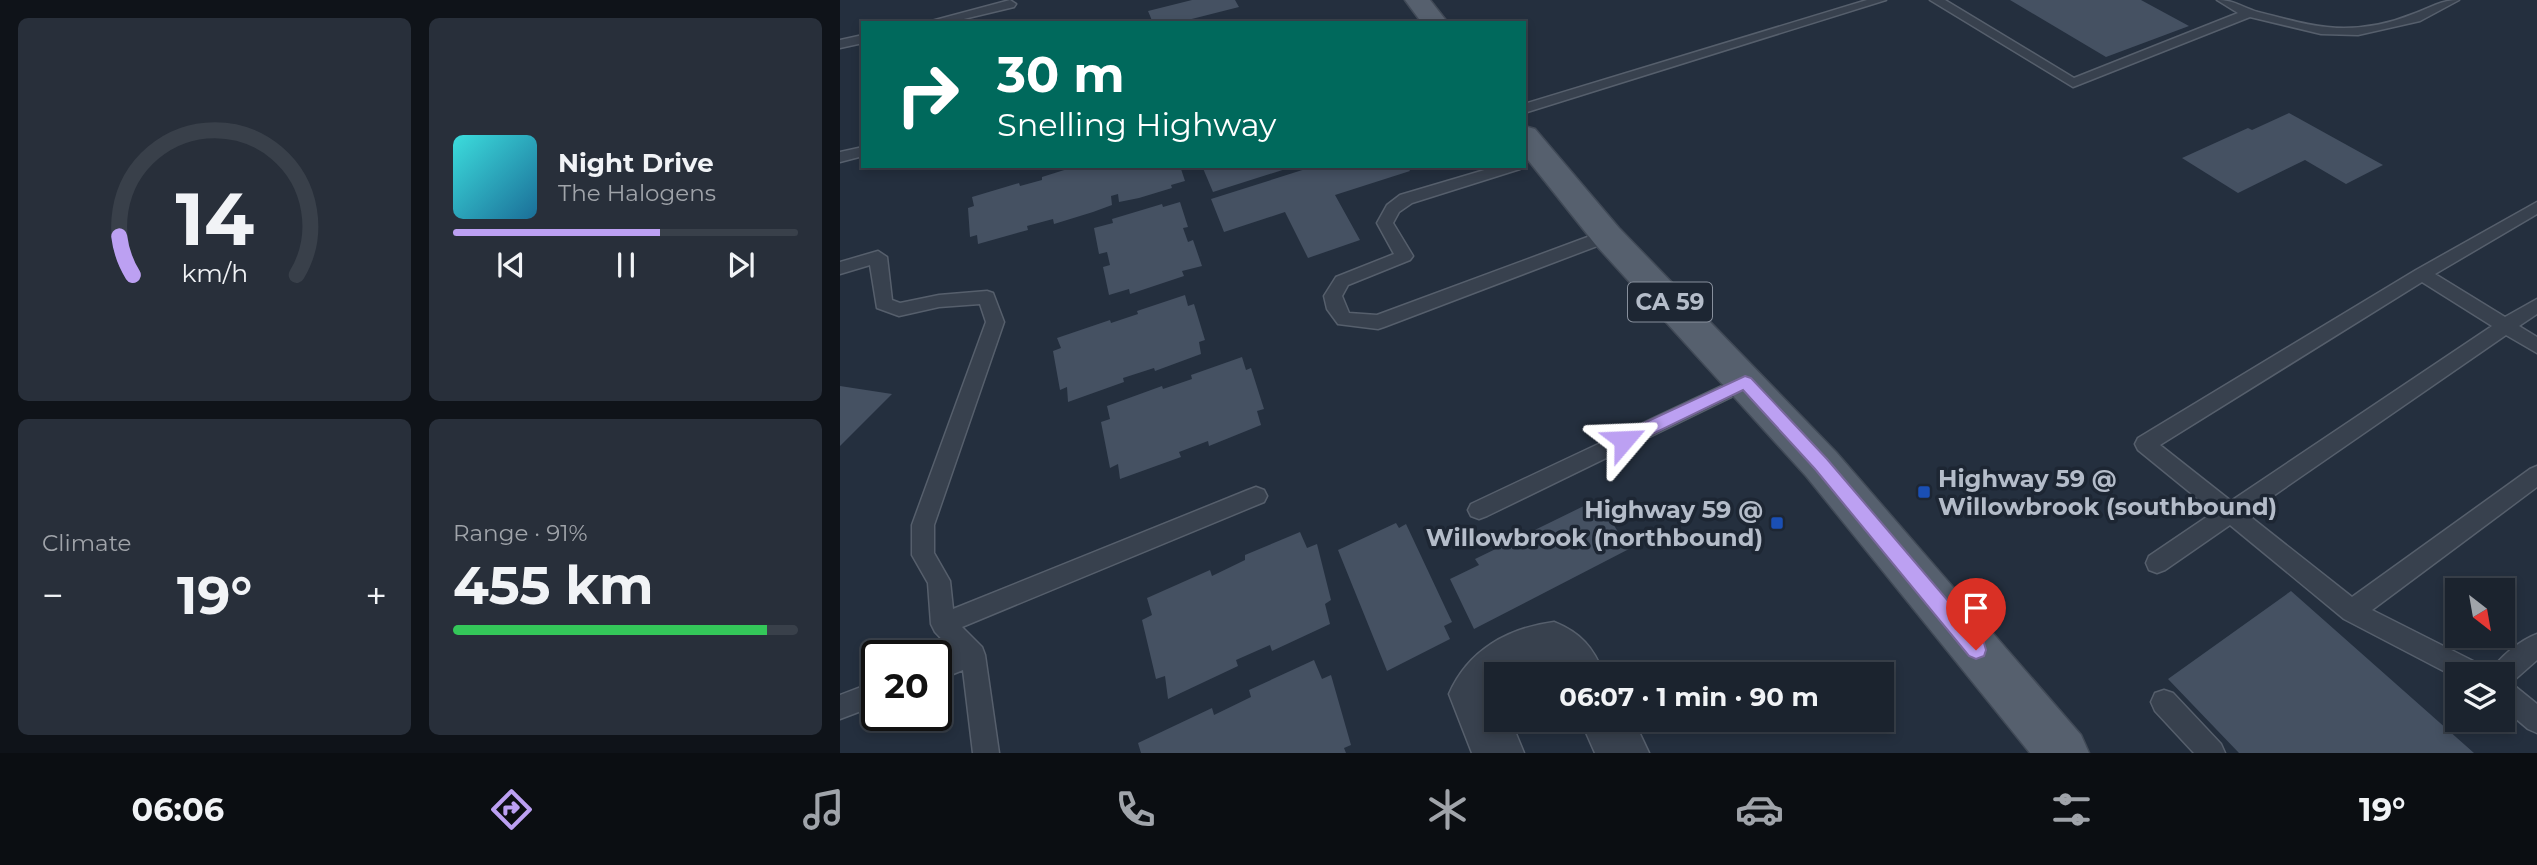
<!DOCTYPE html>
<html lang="en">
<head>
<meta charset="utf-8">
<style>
  body { margin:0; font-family:Montserrat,sans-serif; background:#282f3a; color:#f1f3f6; height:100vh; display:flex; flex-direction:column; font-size:26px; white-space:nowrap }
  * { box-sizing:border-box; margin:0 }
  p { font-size:23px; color:#a0a4aa }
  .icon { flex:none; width:38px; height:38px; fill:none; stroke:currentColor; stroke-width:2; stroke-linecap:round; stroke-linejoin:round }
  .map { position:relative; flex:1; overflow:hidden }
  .side { display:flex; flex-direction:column; gap:18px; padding:18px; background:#0f1319; width:840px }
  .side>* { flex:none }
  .banner { position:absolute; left:21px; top:21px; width:665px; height:147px; border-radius:0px; box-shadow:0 4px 10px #0003,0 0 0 2px #39404a; background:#00695c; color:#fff; overflow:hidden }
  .needle { width:46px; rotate:149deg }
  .buttons { position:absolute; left:1605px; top:578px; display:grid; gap:14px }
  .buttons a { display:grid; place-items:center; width:70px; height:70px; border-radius:0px; background:#1b232e; box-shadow:0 4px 10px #0003,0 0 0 2px #39404a; font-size:35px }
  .speed { position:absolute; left:21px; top:640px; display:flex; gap:14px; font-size:35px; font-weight:700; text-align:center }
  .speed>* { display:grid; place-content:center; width:91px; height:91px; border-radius:50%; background:#1b232e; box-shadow:0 4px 10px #0003,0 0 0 2px #39404a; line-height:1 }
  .speed .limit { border:4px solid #111; border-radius:10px; background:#fff; color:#111 }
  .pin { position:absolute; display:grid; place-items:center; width:60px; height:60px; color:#fff; margin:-72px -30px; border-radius:50% 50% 50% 0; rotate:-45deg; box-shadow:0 0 7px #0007 }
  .pin .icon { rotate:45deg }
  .me { position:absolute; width:77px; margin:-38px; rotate:64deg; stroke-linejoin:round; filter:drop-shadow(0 0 5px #0008) }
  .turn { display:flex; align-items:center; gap:24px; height:147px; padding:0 21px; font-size:32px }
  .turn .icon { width:91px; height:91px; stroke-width:2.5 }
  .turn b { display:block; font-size:49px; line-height:60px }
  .big { font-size:52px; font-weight:700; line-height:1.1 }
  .side .widget { flex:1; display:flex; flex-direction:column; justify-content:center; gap:10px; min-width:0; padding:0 24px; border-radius:10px; background:#282f3a }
  .side .dial { align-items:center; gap:0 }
  .dial svg { height:182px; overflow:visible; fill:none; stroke:#39404a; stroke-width:7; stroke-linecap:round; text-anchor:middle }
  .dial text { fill:#f1f3f6; stroke:none }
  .song { display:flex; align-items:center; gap:21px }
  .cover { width:84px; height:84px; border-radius:10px; background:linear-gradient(135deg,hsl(180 70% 55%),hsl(200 70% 35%)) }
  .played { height:7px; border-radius:4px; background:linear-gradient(90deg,#bca0f2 60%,#39404a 60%) }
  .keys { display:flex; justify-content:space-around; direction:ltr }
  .heat { display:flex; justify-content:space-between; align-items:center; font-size:38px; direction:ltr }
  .charge { height:10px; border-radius:5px; background:linear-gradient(90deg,#34c759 91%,#39404a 0) }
  .side .tiles { flex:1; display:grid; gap:18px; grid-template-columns:repeat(2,1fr) }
  .trip { position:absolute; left:644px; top:662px; width:410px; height:70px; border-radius:0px; background:#1b232e; box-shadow:0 4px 10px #0003,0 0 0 2px #39404a; font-weight:700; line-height:70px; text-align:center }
  .tab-bar { display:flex; height:112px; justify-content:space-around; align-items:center; background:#0b0e12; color:#a0a4aa }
  .tab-bar .icon { width:49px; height:49px }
  .tab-bar .selected { color:#bca0f2 }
  .tab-bar b { font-size:32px; color:#f1f3f6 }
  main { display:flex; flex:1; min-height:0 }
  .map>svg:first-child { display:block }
</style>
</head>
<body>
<main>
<section class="side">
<div class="tiles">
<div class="widget dial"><svg viewBox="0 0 100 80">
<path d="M14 69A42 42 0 1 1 86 69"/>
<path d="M14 69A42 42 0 0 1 8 52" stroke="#bca0f2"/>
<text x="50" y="56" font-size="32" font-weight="700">14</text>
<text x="50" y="72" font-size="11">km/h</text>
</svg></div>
<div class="widget">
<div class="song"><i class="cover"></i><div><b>Night Drive</b><p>The Halogens</p></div></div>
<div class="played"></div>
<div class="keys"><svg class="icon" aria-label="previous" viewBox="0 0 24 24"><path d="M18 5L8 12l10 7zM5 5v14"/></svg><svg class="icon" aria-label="pause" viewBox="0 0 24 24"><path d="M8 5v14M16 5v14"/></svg><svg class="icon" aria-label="next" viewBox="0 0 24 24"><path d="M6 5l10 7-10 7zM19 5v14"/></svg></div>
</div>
<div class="widget"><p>Climate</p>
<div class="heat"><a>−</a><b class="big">19°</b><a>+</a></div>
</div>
<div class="widget"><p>Range · 91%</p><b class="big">455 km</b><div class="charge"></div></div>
</div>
</section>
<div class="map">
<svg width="1697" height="753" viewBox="0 0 1697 753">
  <rect width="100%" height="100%" fill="#242f3e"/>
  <path fill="#455162" d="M 352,0 L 395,0 L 399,7 L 336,23 L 313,23 L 308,11 Z
    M 1170,0 L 1301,0 L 1349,26 L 1266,57 Z
    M 1449,113 L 1543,165 L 1506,184 L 1465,160 L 1398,193 L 1342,158 L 1408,128 L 1412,130 Z
    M 237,166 L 263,166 L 265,169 L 271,166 L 340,166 L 345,181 L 331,185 L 332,188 L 299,198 L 279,202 L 278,194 L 271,196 L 272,205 L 253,212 L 214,224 L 213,219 L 187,226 L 188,230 L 138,244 L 137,235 L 130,237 L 128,208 L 134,206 L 132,197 L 179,183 L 180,186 L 202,180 L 202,177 Z
    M 362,166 L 452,166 L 452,167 L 373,192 Z
    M 475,166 L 567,166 L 570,171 L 495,195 L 520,240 L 468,258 L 445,212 L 384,232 L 371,199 Z
    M 340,202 L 348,227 L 343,228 L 348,242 L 353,240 L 362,266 L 342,271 L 344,276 L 290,294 L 289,289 L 269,295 L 263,267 L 270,265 L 267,252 L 259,254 L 254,228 L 273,223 L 272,219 L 322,204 L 323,207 Z
    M 345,295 L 348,306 L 354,304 L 365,340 L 359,342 L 361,354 L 315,371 L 314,368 L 283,378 L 284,382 L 228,402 L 227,387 L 220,390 L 213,351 L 221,348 L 217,338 L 270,320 L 271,323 L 298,314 L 297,311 Z
    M 402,357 L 406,370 L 411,368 L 424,409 L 417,411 L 421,425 L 369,446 L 368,441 L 339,452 L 341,457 L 280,479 L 278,464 L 270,468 L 261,422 L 270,419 L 267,406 L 322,386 L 323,389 L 352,379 L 351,375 Z
    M 0,386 L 52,394 L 0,446 Z
    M 750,503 L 753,509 L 761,505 L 789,549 L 634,629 L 610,579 L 639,565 L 635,559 Z
    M 556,523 L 559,528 L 566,524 L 612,622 L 604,626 L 610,639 L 547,671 L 498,550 Z
    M 460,532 L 467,548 L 477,544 L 491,600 L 485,604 L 490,624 L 432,651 L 430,645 L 396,660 L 398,666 L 328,699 L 325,676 L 316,679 L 302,620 L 312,615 L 307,598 L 370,570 L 372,576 L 405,560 L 405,555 Z
    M 1451,591 L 1634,753 L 1399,753 L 1328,679 Z
    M 474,660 L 482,679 L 491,675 L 511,745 L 504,748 L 506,753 L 301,753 L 298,743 L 372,708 L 374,715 L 411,697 L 409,690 Z"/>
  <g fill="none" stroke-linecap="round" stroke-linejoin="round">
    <defs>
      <path id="lane" d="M 170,0 L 176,4 L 174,7 L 107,23 L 84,23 Z
        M 1027,0 L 1046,0 L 684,113 L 684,104 Z
        M 1090,0 L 1105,0 L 1234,78 L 1398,13 L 1377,0 C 1395,0 1401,7 1418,12 C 1446,19 1475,28 1504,28 C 1527,28 1551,23 1573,14 C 1590,8 1601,0 1619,0 L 1580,21 L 1518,35 L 1481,34 L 1410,17 L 1233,87 Z
        M 23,35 L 23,43 L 0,48 L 0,40 Z
        M 23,147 L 23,156 L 0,162 L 0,152 Z
        M 658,166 L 683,166 L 680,169 L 572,203 L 559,212 L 553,223 L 573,256 L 570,260 L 508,285 L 502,296 L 509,313 L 537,315 L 761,232 L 773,232 L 775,236 L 773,240 L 544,327 L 538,329 L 498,324 L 487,309 L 484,296 L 496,277 L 554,254 L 537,223 L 547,205 L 560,195 Z
        M 1697,202 L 1697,214 L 1595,274 L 1665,317 L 1697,299 L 1697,314 L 1679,326 L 1697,337 L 1697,353 L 1666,335 L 1407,514 L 1512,597 L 1690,469 L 1697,466 L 1697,487 L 1532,610 L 1643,666 L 1646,674 L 1617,674 L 1617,678 L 1504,619 L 1390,525 L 1325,570 L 1317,573 L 1309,570 L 1306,563 L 1309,556 L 1374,512 L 1298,450 L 1295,444 L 1298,438 L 1576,270 ZM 1582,282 L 1652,326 L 1391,501 L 1320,445 Z
        M 38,251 L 47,257 L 52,300 L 60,303 L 99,295 L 147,291 L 153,293 L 164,322 L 94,525 L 94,553 L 110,581 L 113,609 L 408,490 L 416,487 L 424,490 L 427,496 L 424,502 L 122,627 L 142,647 L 145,655 L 159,753 L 133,753 L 123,670 L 96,681 L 96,657 L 113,651 L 95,632 L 91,624 L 88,583 L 72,555 L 72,525 L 146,322 L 140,304 L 99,307 L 59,316 L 37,308 L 30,265 L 0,274 L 0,262 Z
        M 905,375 L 912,377 L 915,382 L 912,387 L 647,516 L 639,519 L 631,516 L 628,510 L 631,504 Z
        M 1697,634 L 1697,660 L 1671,683 L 1697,704 L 1697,733 L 1688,729 L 1662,707 L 1662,674 L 1650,674 C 1657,658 1681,640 1697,634 Z
        M 37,681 L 37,705 L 0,719 L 0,695 Z
        M 1324,690 L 1333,693 L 1381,744 L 1385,753 L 1354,753 L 1315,711 L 1311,702 L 1315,693 Z"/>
      <path id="street" d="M 714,622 C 741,633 753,647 764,674 L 712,674 L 706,669 L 688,674 L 656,674 L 656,719 L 670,719 L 684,753 L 632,753 L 609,694 C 628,650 668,628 714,622 Z
        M 740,719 L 793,719 L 809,753 L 755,753 Z"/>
      <path id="primary" d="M 565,0 L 590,0 L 608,23 L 582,23 Z
        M 684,126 L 695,129 L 779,228 L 996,452 L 1241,735 L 1249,753 L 1190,753 L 966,476 L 755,244 L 684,155 Z"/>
    </defs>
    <use href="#lane" stroke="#565f6c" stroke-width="3"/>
    <use href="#street" stroke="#565f6c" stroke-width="3"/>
    <use href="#primary" stroke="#414a57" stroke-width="3"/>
    <use href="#lane" fill="#38414e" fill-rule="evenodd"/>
    <use href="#street" fill="#38414e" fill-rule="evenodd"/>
    <use href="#primary" fill="#56606e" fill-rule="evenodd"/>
  </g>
  <path fill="#bca0f2" stroke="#7a689d" stroke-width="2" d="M 905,376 L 911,378 L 987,459 L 1144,643 L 1146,650 L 1144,656 L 1136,659 L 1129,656 L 975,469 L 903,390 L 790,445 L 778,445 L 776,440 L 778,435 Z"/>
  <g fill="#1a4fb4" stroke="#1d2633" stroke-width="2.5">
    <rect x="1077" y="485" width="14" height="14" rx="3.5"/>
    <rect x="930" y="516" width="14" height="14" rx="3.5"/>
  </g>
  <g text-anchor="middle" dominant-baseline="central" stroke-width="7" stroke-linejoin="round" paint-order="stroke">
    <rect fill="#1d2633" stroke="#878f9c" stroke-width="2" x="788" y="282.5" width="84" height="39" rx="5"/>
    <g font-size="23" font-weight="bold" fill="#b4bcc9">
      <text x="830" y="302">CA 59</text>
    </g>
    <g font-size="24" font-weight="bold" fill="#b4bcc9" stroke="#1d2633" text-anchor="start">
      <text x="1098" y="478">Highway 59 @<tspan x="1098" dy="28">Willowbrook (southbound)</tspan></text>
      <text x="923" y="509" text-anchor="end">Highway 59 @<tspan x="923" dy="28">Willowbrook (northbound)</tspan></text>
    </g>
  </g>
</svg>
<div class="buttons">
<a><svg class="needle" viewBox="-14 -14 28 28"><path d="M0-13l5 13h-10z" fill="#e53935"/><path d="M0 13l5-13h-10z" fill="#a0a4aa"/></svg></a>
<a><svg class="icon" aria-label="layers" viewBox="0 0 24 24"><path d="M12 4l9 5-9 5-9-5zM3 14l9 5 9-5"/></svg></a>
</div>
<div class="speed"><div class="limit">20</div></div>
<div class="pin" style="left:1136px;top:650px;background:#d93025"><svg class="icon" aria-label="arrive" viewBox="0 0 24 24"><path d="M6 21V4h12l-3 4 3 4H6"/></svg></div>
<svg class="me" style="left:784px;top:440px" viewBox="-20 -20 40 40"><path d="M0-17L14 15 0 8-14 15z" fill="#bca0f2" stroke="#fff" stroke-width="4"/></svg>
<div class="trip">06:07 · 1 min · 90 m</div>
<div class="banner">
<div class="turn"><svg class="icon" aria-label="right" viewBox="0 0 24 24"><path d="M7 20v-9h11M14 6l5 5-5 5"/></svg><div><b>30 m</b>Snelling Highway</div></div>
</div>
</div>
</main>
<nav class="tab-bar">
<b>06:06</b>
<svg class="icon selected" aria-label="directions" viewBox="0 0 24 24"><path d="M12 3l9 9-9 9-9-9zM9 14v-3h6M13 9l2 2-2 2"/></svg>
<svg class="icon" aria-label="music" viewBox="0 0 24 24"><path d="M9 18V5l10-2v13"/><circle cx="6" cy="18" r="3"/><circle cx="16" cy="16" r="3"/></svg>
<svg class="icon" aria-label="phone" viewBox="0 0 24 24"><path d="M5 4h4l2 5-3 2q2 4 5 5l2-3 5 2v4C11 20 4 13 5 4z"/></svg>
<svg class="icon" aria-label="climate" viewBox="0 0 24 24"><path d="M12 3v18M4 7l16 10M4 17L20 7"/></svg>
<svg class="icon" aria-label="car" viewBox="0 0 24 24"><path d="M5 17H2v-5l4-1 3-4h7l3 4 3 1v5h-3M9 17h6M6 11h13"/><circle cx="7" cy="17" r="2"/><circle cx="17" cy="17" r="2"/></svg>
<svg class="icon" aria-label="filters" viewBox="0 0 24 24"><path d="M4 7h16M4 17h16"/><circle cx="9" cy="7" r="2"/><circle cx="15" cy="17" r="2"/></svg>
<b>19°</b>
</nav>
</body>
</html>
